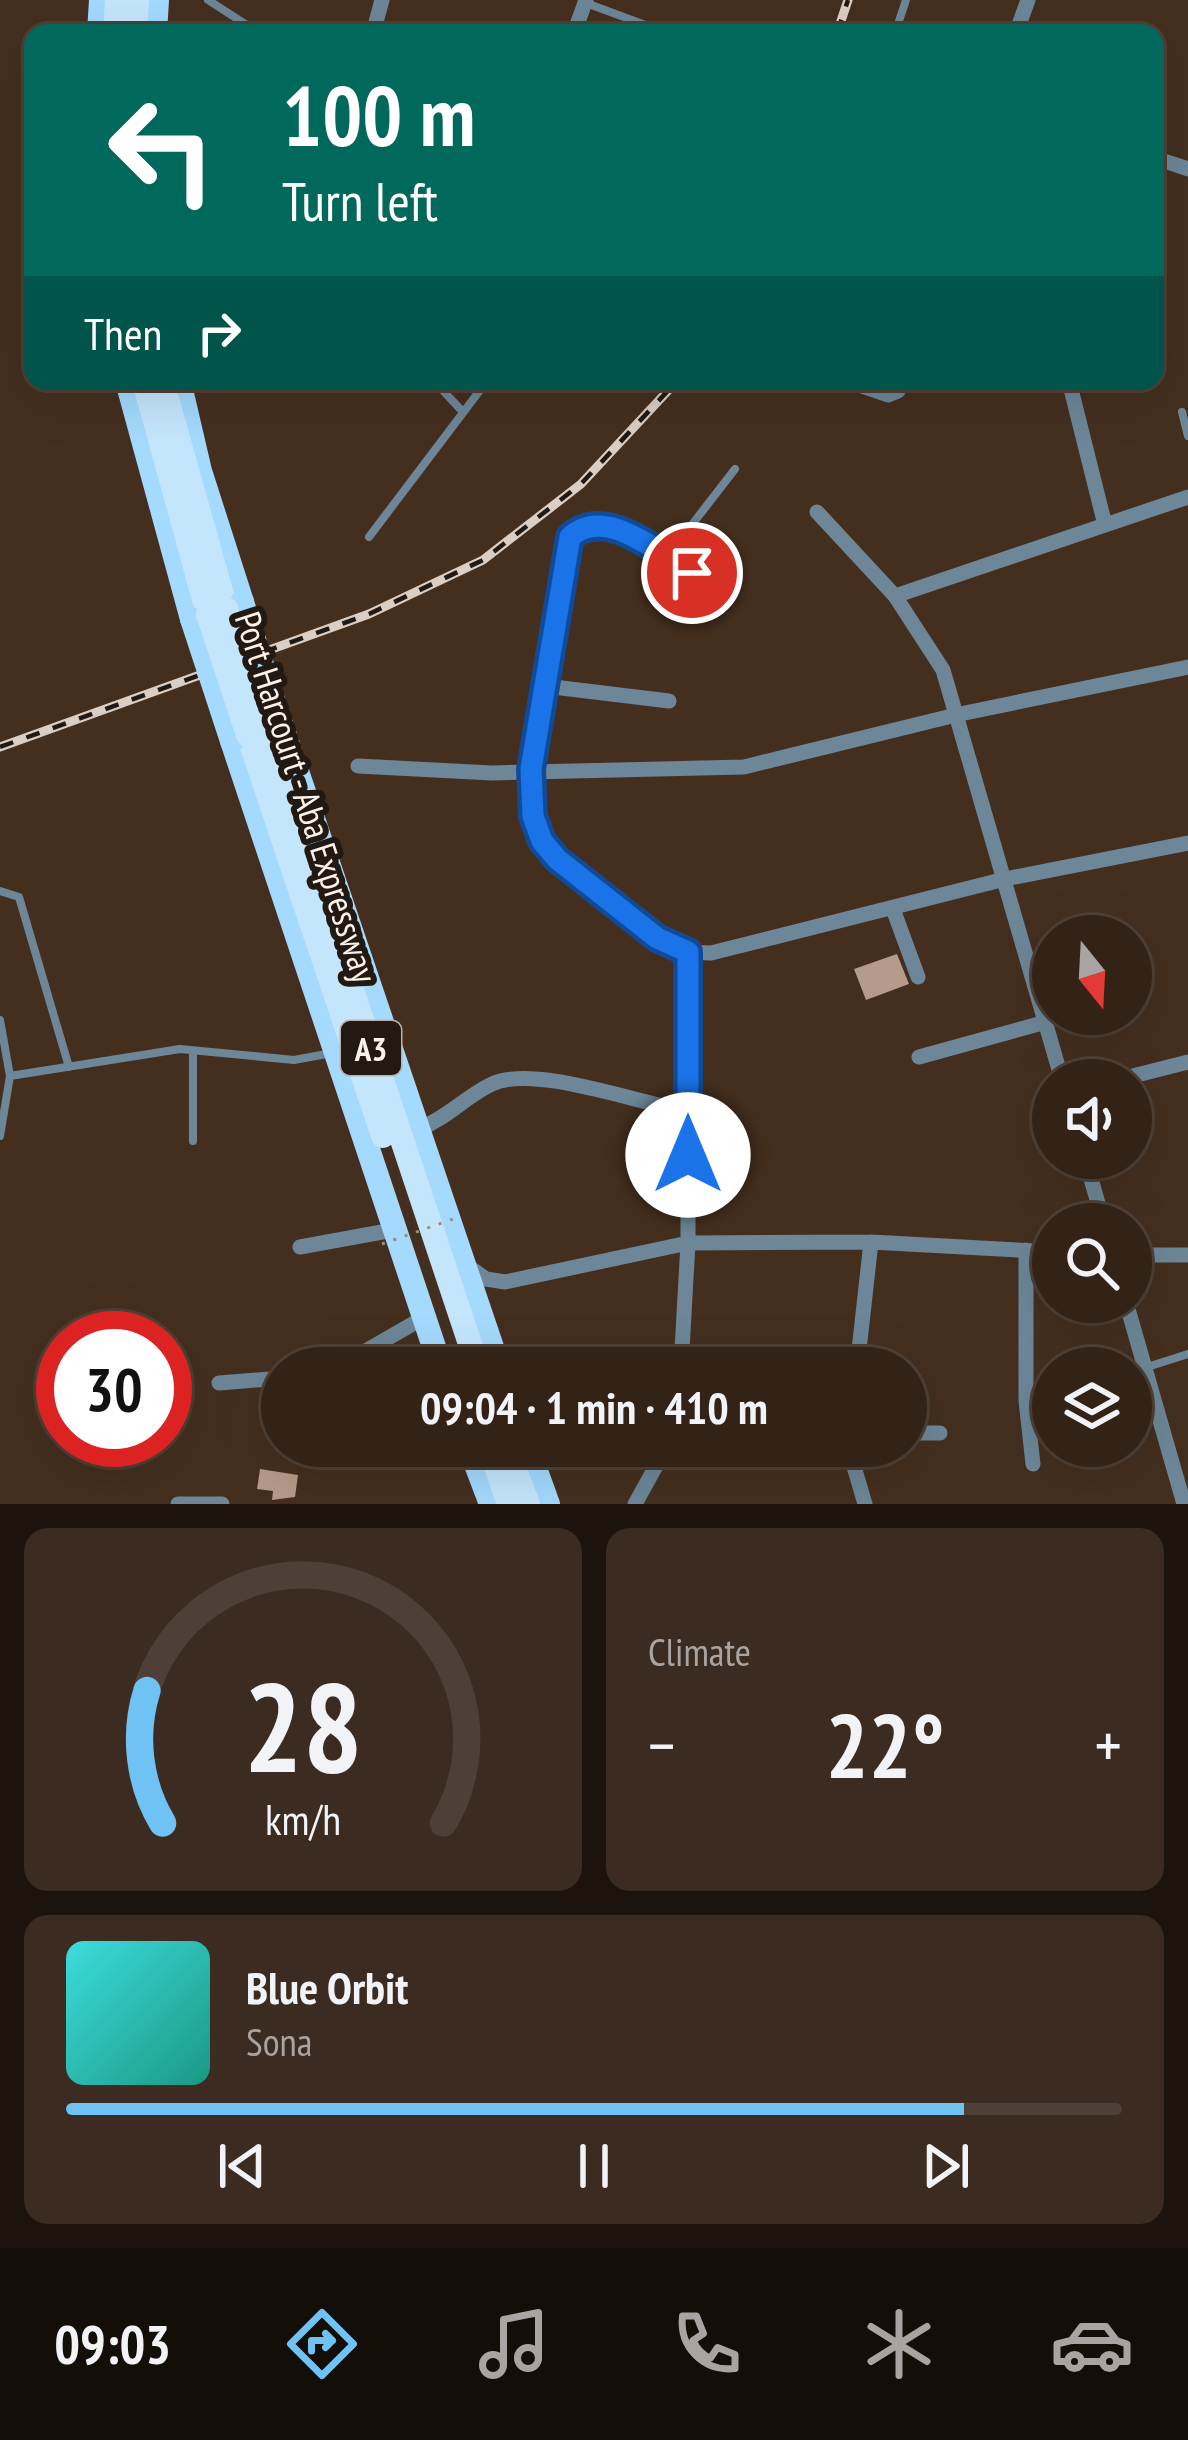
<!DOCTYPE html>
<html lang="en">
<head>
<meta charset="utf-8">
<style>
  body { margin:0; font-family:"PT Sans Narrow",sans-serif; background:#3b2b20; color:#f1f3f6; height:100vh; display:flex; flex-direction:column; font-size:45px; white-space:nowrap }
  * { box-sizing:border-box; margin:0 }
  p { font-size:39px; color:#a9a4a1 }
  .icon { flex:none; width:66px; height:66px; fill:none; stroke:currentColor; stroke-width:2; stroke-linecap:round; stroke-linejoin:round }
  .map { position:relative; height:1504px; overflow:hidden }
  .details { display:flex; flex-direction:column; gap:24px; padding:24px; background:#1c130d; flex:1 }
  .details>* { flex:none }
  .top-card { position:absolute; left:24px; top:24px; width:1140px; height:366px; border-radius:24px; box-shadow:0 12px 48px #0002,0 0 0 3px #4e4036; background:#00695c; color:#fff; overflow:hidden }
  .needle { width:78px; rotate:162deg }
  .fabs { position:absolute; left:1032px; top:915px; display:grid; gap:24px }
  .fabs a { display:grid; place-items:center; width:120px; height:120px; border-radius:50%; background:#332317; box-shadow:0 12px 48px #0002,0 0 0 3px #4e4036; font-size:60px }
  .speed { position:absolute; left:36px; top:1311px; display:flex; gap:24px; font-size:60px; font-weight:700; text-align:center }
  .speed>* { display:grid; place-content:center; width:156px; height:156px; border-radius:50%; background:#332317; box-shadow:0 12px 48px #0002,0 0 0 3px #4e4036; line-height:1 }
  .speed .limit { border:18px solid #d22; background:#fff; color:#111 }
  .pin { position:absolute; display:grid; place-items:center; width:102px; height:102px; color:#fff; margin:-51px; border:6px solid #fff; border-radius:50%; box-shadow:0 3px 12px #0007 }
  .me { position:absolute; width:132px; margin:-66px; rotate:0deg; stroke-linejoin:round; filter:drop-shadow(0 0 9px #0008) }
  .turn { display:flex; align-items:center; gap:42px; height:252px; padding:0 60px; font-size:54px }
  .turn .icon { width:156px; height:156px; stroke-width:2.5 }
  .turn b { display:block; font-size:84px; line-height:102px }
  .then { display:flex; align-items:center; height:114px; padding:0 60px; background:#0003; gap:24px; font-size:45px }
  .big { font-size:90px; font-weight:700; line-height:1.1 }
  .details .card { flex:1; display:flex; flex-direction:column; justify-content:center; gap:18px; min-width:0; padding:0 42px; border-radius:24px; background:#3b2b20 }
  .details .dial { align-items:center; gap:0 }
  .dial svg { height:312px; overflow:visible; fill:none; stroke:#4e4036; stroke-width:7; stroke-linecap:round; text-anchor:middle }
  .dial text { fill:#f1f3f6; stroke:none }
  .song { display:flex; align-items:center; gap:36px }
  .cover { width:144px; height:144px; border-radius:18px; background:linear-gradient(135deg,hsl(180 70% 55%),hsl(170 70% 35%)) }
  .played { height:12px; border-radius:6px; background:linear-gradient(90deg,#6fc2f4 85%,#4e4036 85%) }
  .keys { display:flex; justify-content:space-around; direction:ltr }
  .heat { display:flex; justify-content:space-between; align-items:center; font-size:66px; direction:ltr }
  .details .tiles { flex:1; display:grid; gap:24px; grid-template-columns:1fr 1fr }
  .card:last-child { grid-column:span 2 }
  .trip { position:absolute; left:261px; top:1347px; width:666px; height:120px; border-radius:60px; background:#332317; box-shadow:0 12px 48px #0002,0 0 0 3px #4e4036; font-weight:700; line-height:120px; text-align:center }
  .menu { display:flex; height:192px; justify-content:space-around; align-items:center; background:#140e09; color:#a9a4a1 }
  .menu .icon { width:84px; height:84px }
  .menu .selected { color:#6fc2f4 }
  .menu b { font-size:54px; color:#f1f3f6 }
  .map>svg:first-child { display:block }
</style>
</head>
<body>
<div class="map">
<svg width="1188" height="1504" viewBox="0 0 1188 1504">
  <rect width="100%" height="100%" fill="#442f1f"/>
  <path fill="#b59b89" d="M 897,954 L 909,984 L 866,1000 L 854,969 Z
    M 260,1469 L 298,1475 L 295,1497 L 272,1500 L 273,1491 L 257,1489 Z"/>
  <g fill="none" stroke-linecap="round" stroke-linejoin="round">
    <path stroke="#6d8798" stroke-width="8" d="M 208,0 L 259,33
      M 586,3 L 667,33
      M 895,33 L 906,0
      M 434,381 L 463,412
      M 1182,412 L 1188,436
      M 369,537 L 487,381
      M 667,557 L 735,469
      M 0,891 L 19,897 L 69,1067
      M 0,1020 L 10,1076 L 0,1136
      M 193,1051 L 193,1141
      M 10,1076 L 180,1049 L 294,1060 L 332,1053
      M 1147,1367 L 1188,1354"/>
    <path stroke="#6d8798" stroke-width="15" d="M 373,33 L 382,0
      M 574,33 L 586,0
      M 1016,33 L 1028,0
      M 1155,158 L 1188,169
      M 847,381 L 888,395 L 898,391 L 901,381
      M 1069,381 L 1105,525
      M 817,512 L 895,596 L 943,670 L 1062,1080
      M 691,573 C 659,554 606,503 570,537 L 531,769 L 533,816 L 541,841 L 557,859 L 657,938 L 688,952 L 711,953 L 1005,879 L 1188,843
      M 895,596 L 1188,497
      M 545,686 L 669,701
      M 358,766 L 492,773 L 744,767 L 960,714 L 1188,667
      M 893,909 L 918,977
      M 919,1057 L 1046,1022
      M 1117,1080 L 1188,1062
      M 419,1129 C 449,1117 466,1096 492,1084 C 536,1064 639,1104 688,1111
      M 1085,1158 L 1104,1224
      M 300,1247 L 393,1230
      M 1026,1250 L 1026,1401 L 1033,1464
      M 1131,1255 L 1188,1255
      M 465,1264 L 486,1279 L 505,1282 L 688,1243 L 871,1242 L 1053,1252
      M 1126,1302 L 1184,1504
      M 336,1368 L 423,1318
      M 681,1368 L 688,1243 L 688,952
      M 857,1368 L 871,1242
      M 219,1383 L 282,1378
      M 906,1433 L 940,1433
      M 848,1446 L 865,1504
      M 178,1504 L 222,1504
      M 635,1504 L 667,1446"/>
    <path stroke="#a3dafe" stroke-width="24" d="M 99,33 L 101,0
      M 155,33 L 157,0
      M 127,381 L 192,619
      M 179,381 L 200,471 L 242,602
      M 281,724 L 499,1368
      M 232,741 L 441,1368
      M 469,1446 L 491,1504
      M 527,1446 L 548,1504"/>
    <path stroke="#c4e6fd" stroke-width="24" d="M 115,33 L 117,0
      M 135,33 L 137,0
      M 144,381 L 208,614
      M 162,381 L 226,609
      M 265,728 L 478,1368
      M 248,735 L 383,1136
      M 489,1446 L 509,1504
      M 506,1446 L 528,1504"/>
    <defs>
      <path id="rail" d="M 837,33 L 848,0
        M 0,747 L 369,614 L 483,560 L 581,484 L 677,381"/>
    </defs>
    <use href="#rail" stroke="#dbcec4" stroke-width="9"/>
    <use href="#rail" stroke="#231913" stroke-width="4.5" stroke-dasharray="14" stroke-linecap="butt"/>
    <path stroke="#9c8c7f" stroke-width="3" stroke-dasharray="3 9" stroke-linecap="butt" d="M 382,1244 L 459,1217"/>
    <path stroke="#a3dafe" stroke-width="24" d="M 242,602 L 281,724
      M 192,619 L 232,741"/>
    <path stroke="#c4e6fd" stroke-width="24" d="M 226,609 L 265,728
      M 208,614 L 248,735"/>
  </g>
  <g fill="none" stroke-linecap="round" stroke-linejoin="round">
    <defs>
      <path id="route" d="M 688,1155 L 688,952 L 657,938 L 557,859 L 542,841 L 533,816 L 531,769 L 570,537 C 606,504 659,554 692,573"/>
    </defs>
    <use href="#route" stroke="#114b97" stroke-width="30"/>
    <use href="#route" stroke="#1a73e8" stroke-width="21"/>
  </g>
  <g text-anchor="middle" dominant-baseline="central" stroke-width="12" stroke-linejoin="round" paint-order="stroke">
    <rect fill="#231913" stroke="#bcb1aa" stroke-width="3" x="341" y="1021" width="60" height="54" rx="9"/>
    <g font-size="33" font-weight="bold" fill="#fdf2ea">
      <text x="371" y="1048">A3</text>
    </g>
    <g font-size="36" fill="#fdf2ea" stroke="#231913">
      <text transform="translate(307 797) rotate(72)">Port Harcourt - Aba Expressway</text>
    </g>
  </g>
</svg>
<div class="fabs">
<a><svg class="needle" viewBox="-14 -14 28 28"><path d="M0-13l5 13h-10z" fill="#e53935"/><path d="M0 13l5-13h-10z" fill="#a9a4a1"/></svg></a>
<a><svg class="icon" aria-label="sound" viewBox="0 0 24 24"><path d="M4 9h4l5-4v14l-5-4H4zM17 9q2 3 0 6"/></svg></a>
<a><svg class="icon" aria-label="search" viewBox="0 0 24 24"><circle cx="10" cy="10" r="6"/><path d="M15 15l6 6"/></svg></a>
<a><svg class="icon" aria-label="layers" viewBox="0 0 24 24"><path d="M12 4l9 5-9 5-9-5zM3 14l9 5 9-5"/></svg></a>
</div>
<div class="speed"><div class="limit">30</div></div>
<div class="pin" style="left:692px;top:573px;background:#d93025"><svg class="icon" aria-label="arrive" viewBox="0 0 24 24"><path d="M6 21V4h12l-3 4 3 4H6"/></svg></div>
<svg class="me" style="left:688px;top:1155px" viewBox="-20 -20 40 40"><circle r="19" fill="#fff"/><path d="M0-13L10 11 0 6-10 11z" fill="#1a73e8"/></svg>
<div class="trip">09:04 · 1 min · 410 m</div>
<div class="top-card">
<div class="turn"><svg class="icon" aria-label="left" viewBox="0 0 24 24"><path d="M17 20v-9H6M10 6l-5 5 5 5"/></svg><div><b>100 m</b>Turn left</div></div>
<div class="then">Then<svg class="icon" aria-label="right" viewBox="0 0 24 24"><path d="M7 20v-9h11M14 6l5 5-5 5"/></svg></div>
</div>
</div>
<section class="details">
<div class="tiles">
<div class="card dial"><svg viewBox="0 0 100 80">
<path d="M14 69A42 42 0 1 1 86 69"/>
<path d="M14 69A42 42 0 0 1 10 35" stroke="#6fc2f4"/>
<text x="50" y="56" font-size="32" font-weight="700">28</text>
<text x="50" y="72" font-size="11">km/h</text>
</svg></div>
<div class="card"><p>Climate</p>
<div class="heat"><a>−</a><b class="big">22°</b><a>+</a></div>
</div>
<div class="card">
<div class="song"><i class="cover"></i><div><b>Blue Orbit</b><p>Sona</p></div></div>
<div class="played"></div>
<div class="keys"><svg class="icon" aria-label="previous" viewBox="0 0 24 24"><path d="M18 5L8 12l10 7zM5 5v14"/></svg><svg class="icon" aria-label="pause" viewBox="0 0 24 24"><path d="M8 5v14M16 5v14"/></svg><svg class="icon" aria-label="next" viewBox="0 0 24 24"><path d="M6 5l10 7-10 7zM19 5v14"/></svg></div>
</div>
</div>
</section>
<nav class="menu">
<b>09:03</b>
<svg class="icon selected" aria-label="directions" viewBox="0 0 24 24"><path d="M12 3l9 9-9 9-9-9zM9 14v-3h6M13 9l2 2-2 2"/></svg>
<svg class="icon" aria-label="music" viewBox="0 0 24 24"><path d="M9 18V5l10-2v13"/><circle cx="6" cy="18" r="3"/><circle cx="16" cy="16" r="3"/></svg>
<svg class="icon" aria-label="phone" viewBox="0 0 24 24"><path d="M5 4h4l2 5-3 2q2 4 5 5l2-3 5 2v4C11 20 4 13 5 4z"/></svg>
<svg class="icon" aria-label="climate" viewBox="0 0 24 24"><path d="M12 3v18M4 7l16 10M4 17L20 7"/></svg>
<svg class="icon" aria-label="car" viewBox="0 0 24 24"><path d="M5 17H2v-5l4-1 3-4h7l3 4 3 1v5h-3M9 17h6M6 11h13"/><circle cx="7" cy="17" r="2"/><circle cx="17" cy="17" r="2"/></svg>
</nav>
</body>
</html>
